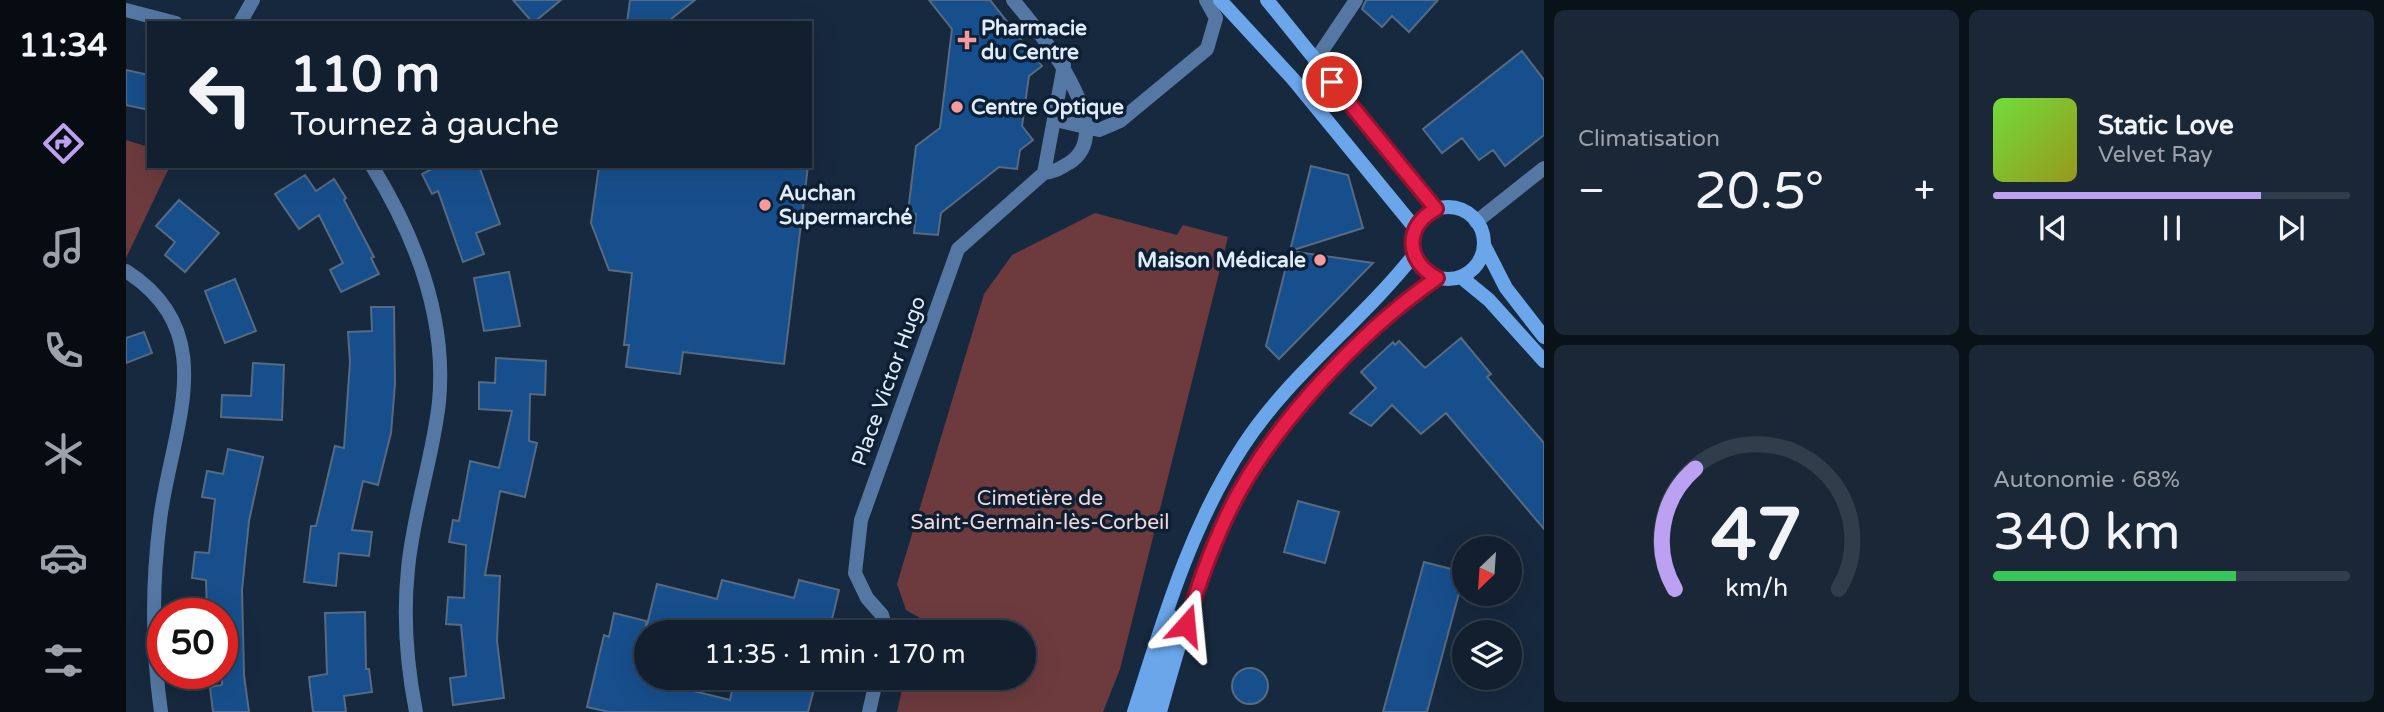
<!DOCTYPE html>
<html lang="fr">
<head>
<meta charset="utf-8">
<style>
  body { margin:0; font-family:"Varela Round",sans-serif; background:#1a2736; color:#f1f3f6; height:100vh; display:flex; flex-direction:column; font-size:26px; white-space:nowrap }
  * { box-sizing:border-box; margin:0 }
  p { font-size:23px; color:#9ca2aa }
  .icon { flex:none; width:38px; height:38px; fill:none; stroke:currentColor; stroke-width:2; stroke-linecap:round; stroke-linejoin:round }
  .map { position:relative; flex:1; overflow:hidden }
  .panel { display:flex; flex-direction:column; gap:10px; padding:10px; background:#091119; width:840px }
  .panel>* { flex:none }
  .top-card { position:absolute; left:21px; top:21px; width:665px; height:147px; border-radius:0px; box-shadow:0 7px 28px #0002,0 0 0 2px #303d4a; background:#111f2e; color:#f1f3f6; overflow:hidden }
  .needle { width:46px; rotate:205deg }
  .controls { position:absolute; left:1326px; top:536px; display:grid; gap:14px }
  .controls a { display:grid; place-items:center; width:70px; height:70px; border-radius:50%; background:#111f2e; box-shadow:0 7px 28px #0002,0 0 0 2px #303d4a; font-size:35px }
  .speed { position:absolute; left:21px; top:598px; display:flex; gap:14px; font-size:35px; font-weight:700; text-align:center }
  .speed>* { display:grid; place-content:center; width:91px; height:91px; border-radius:50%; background:#111f2e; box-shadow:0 7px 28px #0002,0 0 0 2px #303d4a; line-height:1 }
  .speed .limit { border:10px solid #d22; background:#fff; color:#111 }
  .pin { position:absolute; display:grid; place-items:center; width:60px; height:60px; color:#fff; margin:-30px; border:4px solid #fff; border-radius:50%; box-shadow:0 2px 7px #0007 }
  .me { position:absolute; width:77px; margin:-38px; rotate:18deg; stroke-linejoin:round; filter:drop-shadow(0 0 5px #0008) }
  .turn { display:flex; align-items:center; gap:24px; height:147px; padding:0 28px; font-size:32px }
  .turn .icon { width:91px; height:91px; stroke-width:2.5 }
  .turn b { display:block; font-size:49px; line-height:60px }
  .big { font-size:52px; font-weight:600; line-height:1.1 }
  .panel .card { flex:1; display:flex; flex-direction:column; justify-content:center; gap:10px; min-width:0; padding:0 24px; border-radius:10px; background:#1a2736 }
  .panel .dial { align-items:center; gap:0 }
  .dial svg { height:182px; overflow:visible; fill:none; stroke:#303d4a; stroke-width:7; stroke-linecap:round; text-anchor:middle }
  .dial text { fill:#f1f3f6; stroke:none }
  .song { display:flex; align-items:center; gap:21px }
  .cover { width:84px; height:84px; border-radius:10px; background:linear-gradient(135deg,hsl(100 70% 55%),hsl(60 70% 35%)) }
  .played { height:7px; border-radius:4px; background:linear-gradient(90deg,#bca0f2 75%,#303d4a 75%) }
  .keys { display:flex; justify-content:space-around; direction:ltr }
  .heat { display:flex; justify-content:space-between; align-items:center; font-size:38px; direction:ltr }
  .charge { height:10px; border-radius:5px; background:linear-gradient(90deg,#34c759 68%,#303d4a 0) }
  .panel .tiles { flex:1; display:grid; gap:10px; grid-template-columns:repeat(2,1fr) }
  .trip { position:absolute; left:508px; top:620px; width:402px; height:70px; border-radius:35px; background:#111f2e; box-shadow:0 7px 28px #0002,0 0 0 2px #303d4a; font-weight:600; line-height:70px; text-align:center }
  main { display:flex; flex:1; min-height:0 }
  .menu { display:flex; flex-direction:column; width:126px; justify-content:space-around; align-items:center; background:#070c12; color:#9ca2aa }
  .menu .icon { width:49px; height:49px }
  .menu .current { color:#bca0f2 }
  .menu b { font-size:32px; color:#f1f3f6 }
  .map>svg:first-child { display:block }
</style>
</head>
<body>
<main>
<nav class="menu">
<b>11:34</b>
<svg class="icon current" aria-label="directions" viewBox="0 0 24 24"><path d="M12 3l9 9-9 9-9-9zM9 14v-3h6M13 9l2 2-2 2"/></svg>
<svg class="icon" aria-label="music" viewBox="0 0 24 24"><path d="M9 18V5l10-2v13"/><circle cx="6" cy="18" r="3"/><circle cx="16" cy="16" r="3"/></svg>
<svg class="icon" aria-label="phone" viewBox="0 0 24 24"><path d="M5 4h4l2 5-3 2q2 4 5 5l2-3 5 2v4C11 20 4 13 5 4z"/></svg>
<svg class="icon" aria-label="climate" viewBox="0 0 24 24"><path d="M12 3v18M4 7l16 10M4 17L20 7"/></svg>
<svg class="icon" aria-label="car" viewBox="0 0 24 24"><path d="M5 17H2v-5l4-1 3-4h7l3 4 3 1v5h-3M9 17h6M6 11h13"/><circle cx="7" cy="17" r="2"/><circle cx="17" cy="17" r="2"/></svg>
<svg class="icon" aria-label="filters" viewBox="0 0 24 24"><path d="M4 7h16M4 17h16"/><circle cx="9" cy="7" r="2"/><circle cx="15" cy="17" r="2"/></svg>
</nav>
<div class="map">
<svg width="1418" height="712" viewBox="0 0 1418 712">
  <rect width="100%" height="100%" fill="#17293e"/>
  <path fill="#6d3b3e" d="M 0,140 L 23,147 L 23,166 L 44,166 L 0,258 Z
    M 969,213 L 1051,235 L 1057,225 L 1102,237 L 994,669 L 977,712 L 771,712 L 779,677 L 898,677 L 898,632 L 791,632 L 794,618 L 780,610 L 771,584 L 858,294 L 886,255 Z"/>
  <path fill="#174f8c" stroke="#566a82" stroke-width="2" d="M 387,0 L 435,0 L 407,23 Z
    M 504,0 L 569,0 L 540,23 L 501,23 Z
    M 803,0 L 864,0 L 916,66 L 903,76 L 896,126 L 907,140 L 894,150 L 891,169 L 873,167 L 815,213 L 812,235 L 788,233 L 790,214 L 782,212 L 790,146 L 814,128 L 826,29 Z
    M 1240,0 L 1312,0 L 1283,32 L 1266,16 L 1256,27 L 1236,9 Z
    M 1396,51 L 1418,80 L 1418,135 L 1379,166 L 1367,150 L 1353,160 L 1336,138 L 1316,153 L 1297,129 Z
    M 0,70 L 23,75 L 23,110 L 0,105 Z
    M 312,166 L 353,166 L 374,224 L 350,233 L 358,254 L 337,262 L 312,191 L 306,194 L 296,174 Z
    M 473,166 L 682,166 L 658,364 L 557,352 L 554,374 L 500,367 L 503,345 L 498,345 L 506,273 L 483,270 L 465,223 Z
    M 1185,166 L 1222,175 L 1237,228 L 1164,251 Z
    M 179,175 L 190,191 L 208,179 L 220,198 L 218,200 L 248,257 L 245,258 L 253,274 L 215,292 L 204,270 L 217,263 L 193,215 L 173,229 L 149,194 Z
    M 53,200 L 93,233 L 59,272 L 39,255 L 49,242 L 30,226 Z
    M 1164,251 L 1247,263 L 1153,359 L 1140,346 Z
    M 383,272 L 394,326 L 358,331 L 348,278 Z
    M 109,279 L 130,331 L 99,343 L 79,291 Z
    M 245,307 L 268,307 L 269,384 L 265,433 L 252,485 L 237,481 L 226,530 L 246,532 L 243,556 L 213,553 L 210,586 L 178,582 L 185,526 L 190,526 L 209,446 L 218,448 L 224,362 L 222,332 L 246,331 Z
    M 18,332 L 26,353 L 0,363 L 0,338 Z
    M 1335,338 L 1365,374 L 1361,377 L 1418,443 L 1418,529 L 1320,413 L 1295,434 L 1266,405 L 1245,426 L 1224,413 L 1250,388 L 1235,372 L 1267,342 L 1269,345 L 1273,341 L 1299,368 Z
    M 370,358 L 420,361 L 419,395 L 404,394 L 403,441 L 411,443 L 399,497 L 374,491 L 359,575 L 374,576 L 371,641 L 378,698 L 327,705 L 324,678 L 340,676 L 335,625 L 320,624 L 322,597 L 338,598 L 340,545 L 323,542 L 327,520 L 333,521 L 344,461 L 373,468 L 386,411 L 353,409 L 353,382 L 369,383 Z
    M 127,363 L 158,365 L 156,420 L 95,417 L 96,395 L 125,396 Z
    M 102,449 L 137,457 L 123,521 L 116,590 L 118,675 L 123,712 L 87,712 L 84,687 L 96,685 L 96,614 L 81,614 L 80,580 L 66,578 L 69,552 L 83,553 L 89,499 L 76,497 L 81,471 L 97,474 Z
    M 1172,501 L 1213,512 L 1199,563 L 1158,552 Z
    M 1298,562 L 1337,572 L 1333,593 L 1301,712 L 1257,712 Z
    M 596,580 L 668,598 L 673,580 L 713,590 L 703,632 L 520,632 L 520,677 L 536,677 L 535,683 L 604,700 L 609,677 L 691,677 L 682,712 L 483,712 L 461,707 L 478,635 L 483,637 L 488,613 L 520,621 L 520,629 L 531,584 L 591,599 Z
    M 239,612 L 240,669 L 243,669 L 246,692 L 218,696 L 220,712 L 187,712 L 183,677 L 201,674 L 199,613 Z
    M1106 686a18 18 0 1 1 36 0a18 18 0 1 1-36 0Z"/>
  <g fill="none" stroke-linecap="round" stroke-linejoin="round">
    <path stroke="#5478a3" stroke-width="14" d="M 0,10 L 50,23
      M 114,23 L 127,0
      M 1189,61 L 1230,0
      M 929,120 L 973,130 L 994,121 L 1081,49 L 1090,18 L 1080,0
      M 246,166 C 289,236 321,318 313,402 C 307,458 287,513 282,569 C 277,616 281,666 290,712
      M 918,173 L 938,65
      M 0,271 C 98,334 45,429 34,520 C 26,583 26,649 35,712
      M 761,632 L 756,615 L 741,598 L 729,573 L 735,520 L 832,249 L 918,173 C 929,172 934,168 943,163 C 995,130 913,31 887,0
      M 743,712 L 751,677"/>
    <path stroke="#5478a3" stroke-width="14" d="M 1350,222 L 1418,168"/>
    <path stroke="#6ba6eb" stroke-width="14" d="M 1094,0 L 1167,79 L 1289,228
      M 1141,0 L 1310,209
      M1286 243a36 36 0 1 1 72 0a36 36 0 1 1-72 0Z
      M 1358,245 L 1380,288 L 1418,337
      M 1335,277 L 1363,300 L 1418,361
      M 1008,712 C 1037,621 1064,527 1117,446 C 1164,374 1235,322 1288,255
      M 1021,712 L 1039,656 L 1046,617
      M 1034,712 C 1052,647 1071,582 1099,520 C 1137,434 1234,331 1311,278"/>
  </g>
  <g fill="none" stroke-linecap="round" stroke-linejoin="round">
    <defs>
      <path id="route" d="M 1060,625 C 1071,589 1083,554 1099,520 C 1138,433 1233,332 1311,278 C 1279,261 1278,226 1310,209 L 1206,82"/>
    </defs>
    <use href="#route" stroke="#92132f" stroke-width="18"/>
    <use href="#route" stroke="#e11d48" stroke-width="12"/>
  </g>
  <g fill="#f59b9e" stroke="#0d1f33" stroke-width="2.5">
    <path d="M837.5 29.5h7v7h7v7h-7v7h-7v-7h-7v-7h7z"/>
    <circle cx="831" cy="107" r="7"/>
    <circle cx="639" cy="205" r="7"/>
    <circle cx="1194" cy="260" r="7"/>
  </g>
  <g text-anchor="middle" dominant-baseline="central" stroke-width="7" stroke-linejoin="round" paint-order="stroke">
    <g font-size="21" font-weight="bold" fill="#e1ecfa" stroke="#0d1f33" text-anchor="start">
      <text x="855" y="28">Pharmacie<tspan x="855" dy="24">du Centre</tspan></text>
      <text x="845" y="107">Centre Optique</text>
      <text x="653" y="193">Auchan<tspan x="653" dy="24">Supermarché</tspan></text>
      <text x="1180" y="260" text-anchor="end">Maison Médicale</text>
    </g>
    <g font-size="21" fill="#e1ecfa" stroke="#0d1f33">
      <text transform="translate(763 381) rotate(-70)">Place Victor Hugo</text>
    </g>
    <g font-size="21" fill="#f2d8d8" stroke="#0d1f33">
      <text x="914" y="498">Cimetière de<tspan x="914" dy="24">Saint-Germain-lès-Corbeil</tspan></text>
    </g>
  </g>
</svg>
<div class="controls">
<a><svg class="needle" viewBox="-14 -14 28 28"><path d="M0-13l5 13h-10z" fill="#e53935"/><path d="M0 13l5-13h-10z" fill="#9ca2aa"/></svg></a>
<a><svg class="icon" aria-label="layers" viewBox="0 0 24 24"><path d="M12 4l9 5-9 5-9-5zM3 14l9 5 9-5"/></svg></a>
</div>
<div class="speed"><div class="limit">50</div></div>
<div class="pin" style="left:1206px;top:82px;background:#d93025"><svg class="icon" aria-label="arrive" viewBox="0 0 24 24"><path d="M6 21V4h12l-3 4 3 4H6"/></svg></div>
<svg class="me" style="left:1060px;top:625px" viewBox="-20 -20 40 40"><path d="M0-17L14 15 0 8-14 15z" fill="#e11d48" stroke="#fff" stroke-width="4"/></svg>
<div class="trip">11:35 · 1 min · 170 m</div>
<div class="top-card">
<div class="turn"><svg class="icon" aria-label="left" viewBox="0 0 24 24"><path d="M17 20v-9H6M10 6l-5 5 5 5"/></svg><div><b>110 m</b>Tournez à gauche</div></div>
</div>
</div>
<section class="panel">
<div class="tiles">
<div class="card"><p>Climatisation</p>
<div class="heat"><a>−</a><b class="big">20.5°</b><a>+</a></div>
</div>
<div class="card">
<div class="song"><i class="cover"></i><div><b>Static Love</b><p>Velvet Ray</p></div></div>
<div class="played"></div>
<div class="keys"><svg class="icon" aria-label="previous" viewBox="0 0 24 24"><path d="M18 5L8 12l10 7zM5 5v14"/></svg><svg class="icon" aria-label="pause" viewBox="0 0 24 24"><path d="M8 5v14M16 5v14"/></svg><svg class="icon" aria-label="next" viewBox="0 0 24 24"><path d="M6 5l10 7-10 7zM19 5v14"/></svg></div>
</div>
<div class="card dial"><svg viewBox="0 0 100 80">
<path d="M14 69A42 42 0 1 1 86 69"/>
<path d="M14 69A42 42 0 0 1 23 16" stroke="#bca0f2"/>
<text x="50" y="56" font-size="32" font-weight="700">47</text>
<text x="50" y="72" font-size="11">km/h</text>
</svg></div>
<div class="card"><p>Autonomie · 68%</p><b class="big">340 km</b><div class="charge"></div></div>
</div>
</section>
</main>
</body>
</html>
